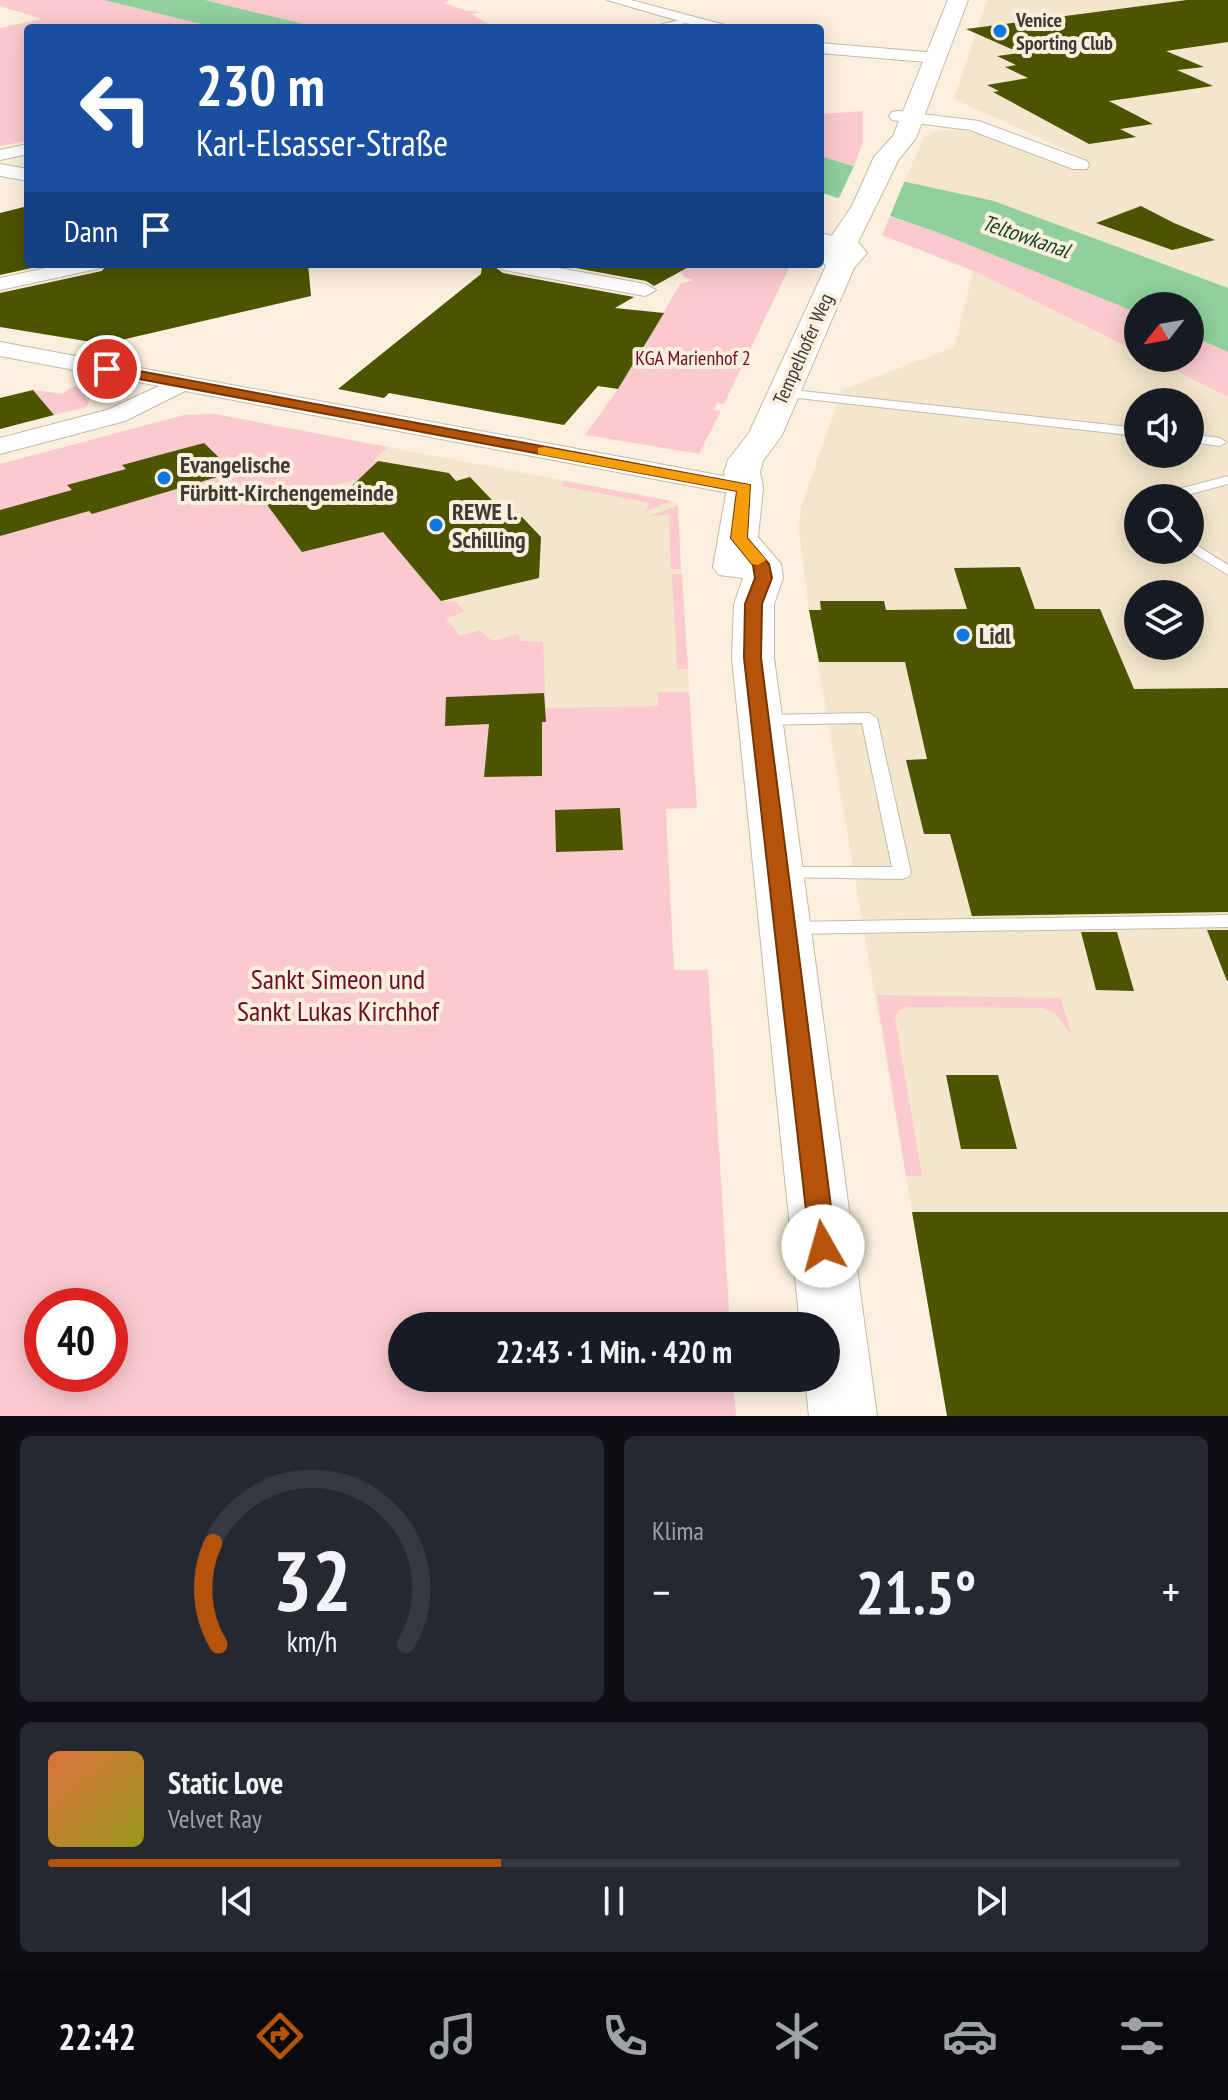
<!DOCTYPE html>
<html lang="de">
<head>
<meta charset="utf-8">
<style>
  body { margin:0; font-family:"PT Sans Narrow",sans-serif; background:#242831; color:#f1f3f6; height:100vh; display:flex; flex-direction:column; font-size:30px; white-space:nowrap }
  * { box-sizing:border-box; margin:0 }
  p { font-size:26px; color:#9ea1a6 }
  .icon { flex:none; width:44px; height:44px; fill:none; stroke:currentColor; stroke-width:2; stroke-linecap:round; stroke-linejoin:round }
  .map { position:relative; height:1416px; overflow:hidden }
  .side { display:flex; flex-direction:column; gap:20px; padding:20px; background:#0d0f14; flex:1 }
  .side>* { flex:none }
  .banner { position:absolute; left:24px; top:24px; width:800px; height:244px; border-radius:8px; box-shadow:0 4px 20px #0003; background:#1a4fa0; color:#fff; overflow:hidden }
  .needle { width:52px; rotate:239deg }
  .fabs { position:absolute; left:1124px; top:292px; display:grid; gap:16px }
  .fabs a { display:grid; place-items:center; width:80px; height:80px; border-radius:50%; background:#171b24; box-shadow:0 4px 20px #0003; font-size:40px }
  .speed { position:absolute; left:24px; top:1288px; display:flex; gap:16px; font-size:40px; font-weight:700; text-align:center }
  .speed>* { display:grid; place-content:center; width:104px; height:104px; border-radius:50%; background:#171b24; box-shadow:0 4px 20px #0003; line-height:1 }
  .speed .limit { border:12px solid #d22; background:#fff; color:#111 }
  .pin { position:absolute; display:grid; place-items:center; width:68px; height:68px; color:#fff; margin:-34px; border:4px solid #fff; border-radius:50%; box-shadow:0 2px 8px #0007 }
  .me { position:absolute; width:88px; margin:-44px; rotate:353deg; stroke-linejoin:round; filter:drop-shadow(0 0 6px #0008) }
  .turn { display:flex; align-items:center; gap:28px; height:168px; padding:0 40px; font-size:36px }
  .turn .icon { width:104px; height:104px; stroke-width:2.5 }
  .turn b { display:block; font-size:56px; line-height:68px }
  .then { display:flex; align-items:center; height:76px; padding:0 40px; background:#0003; gap:16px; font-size:30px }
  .big { font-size:60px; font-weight:700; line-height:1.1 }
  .side .card { flex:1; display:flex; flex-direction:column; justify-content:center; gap:12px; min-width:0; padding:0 28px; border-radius:12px; background:#242831 }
  .side .dial { align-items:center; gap:0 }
  .dial svg { height:208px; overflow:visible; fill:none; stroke:#363941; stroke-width:7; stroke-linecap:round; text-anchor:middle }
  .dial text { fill:#f1f3f6; stroke:none }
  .song { display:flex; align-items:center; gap:24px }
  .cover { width:96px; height:96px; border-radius:12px; background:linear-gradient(135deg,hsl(20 70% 55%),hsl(60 70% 35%)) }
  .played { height:8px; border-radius:4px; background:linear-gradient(90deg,#b45309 40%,#363941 40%) }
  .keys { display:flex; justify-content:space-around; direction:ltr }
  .heat { display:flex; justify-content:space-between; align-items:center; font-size:44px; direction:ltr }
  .side .tiles { flex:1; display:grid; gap:20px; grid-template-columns:1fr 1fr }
  .card:last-child { grid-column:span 2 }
  .trip { position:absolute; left:388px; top:1312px; width:452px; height:80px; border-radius:40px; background:#171b24; box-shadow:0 4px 20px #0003; font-weight:700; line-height:80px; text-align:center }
  .tab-bar { display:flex; height:128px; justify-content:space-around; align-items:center; background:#090b0e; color:#9ea1a6 }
  .tab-bar .icon { width:56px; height:56px }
  .tab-bar .active { color:#b45309 }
  .tab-bar b { font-size:36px; color:#f1f3f6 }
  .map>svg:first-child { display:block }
</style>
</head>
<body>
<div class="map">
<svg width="1228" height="1416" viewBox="0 0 1228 1416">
  <rect width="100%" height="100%" fill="#fbf0de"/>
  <path fill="#f4e6cd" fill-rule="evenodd" d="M 987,0 L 1228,0 L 1228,1416 L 947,1416 L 906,1176 L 809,610 L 799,529 L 801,507 L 842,390 L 954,347 L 973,271 L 882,235 L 923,138 L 936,131 L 960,130 L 1002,138 L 1072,168 L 1090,161 L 954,99 ZM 1138,306 L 1190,306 L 1190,358 L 1138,358 ZM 1138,402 L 1190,402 L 1190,454 L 1138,454 ZM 1138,498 L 1190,498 L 1190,550 L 1138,550 ZM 1138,594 L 1190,594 L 1190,646 L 1138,646 Z
    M 388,447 L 677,502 L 691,717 L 546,722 L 462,647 L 258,566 L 174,517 L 372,461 Z"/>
  <path fill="#facacf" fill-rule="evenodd" d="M 0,0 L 104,0 L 217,28 L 28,28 L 28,141 L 0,146 L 0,28 L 42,19 L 0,6 Z
    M 205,0 L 450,0 L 444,3 L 467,11 L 481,12 L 471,14 L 496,28 L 320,28 Z
    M 863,111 L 863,142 L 854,166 L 820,156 L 820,114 Z
    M 890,217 L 937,232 L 1138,313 L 1138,352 L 974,271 L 882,235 Z
    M 688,264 L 791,264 L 724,404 L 717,403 L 714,410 L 721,411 L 699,454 L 585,435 L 618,389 L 680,284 L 693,280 L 684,277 L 681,271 Z
    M 1190,335 L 1228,352 L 1228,397 L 1150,358 L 1190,358 Z
    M 74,386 L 93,390 L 87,407 L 54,415 L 33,390 L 62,394 Z
    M 215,414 L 388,447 L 373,461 L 392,464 L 356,480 L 266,502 L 303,551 L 383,532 L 441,601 L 456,602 L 465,612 L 446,618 L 460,636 L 480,630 L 492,641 L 519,634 L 520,641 L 543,642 L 546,708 L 658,706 L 658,692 L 689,692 L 697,808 L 666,809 L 674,970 L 708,970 L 730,1326 L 402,1326 L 402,1378 L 733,1378 L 736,1416 L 0,1416 L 0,464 L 184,415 ZM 42,1306 L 110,1306 L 110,1374 L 42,1374 Z
    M 565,481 L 671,501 L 645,512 L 650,503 L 561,486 Z
    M 677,506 L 678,506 L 681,569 L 671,569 L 669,515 L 649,516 Z
    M 672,574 L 682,574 L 688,669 L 677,669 Z
    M 877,995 L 1061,998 L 1071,1034 L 1056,1014 L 1042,1008 L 908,1007 L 899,1010 L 895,1018 L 922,1176 L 906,1176 Z"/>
  <path fill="#90d09d" d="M 104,0 L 205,0 L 320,28 L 217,28 Z
    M 820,156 L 906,182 L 994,201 L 1228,288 L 1228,352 L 1190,335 L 1190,306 L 1138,306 L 1138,313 L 937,232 L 820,192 Z"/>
  <path fill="#fbf0de" d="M 856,162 L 906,177 L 888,221 L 837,202 Z"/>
  <path fill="#4c5400" d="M 1187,0 L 1228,0 L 1228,42 L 1166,51 L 1204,67 L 1177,70 L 1213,86 L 1109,101 L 1153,124 L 1120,129 L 1136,137 L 1089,144 L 993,92 L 999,91 L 987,85 L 1028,78 L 1005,67 L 1016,65 L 997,56 L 1020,53 L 966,29 Z
    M 28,206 L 28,264 L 50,264 L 0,275 L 0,213 Z
    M 1141,206 L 1174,223 L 1215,240 L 1172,250 L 1096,223 Z
    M 107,264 L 308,264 L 311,296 L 104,344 L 0,327 L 0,293 L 102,271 Z
    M 482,264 L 491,264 L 503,273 L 634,297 L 615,308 L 664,313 L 618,389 L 598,386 L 564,425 L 389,393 L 384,398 L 338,389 L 481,274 Z
    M 554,264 L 694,264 L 654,286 L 646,281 Z
    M 33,390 L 54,415 L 0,429 L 0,398 Z
    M 204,443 L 234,472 L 92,514 L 89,511 L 0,536 L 0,510 L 72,490 L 67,485 L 126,469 L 122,465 Z
    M 378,461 L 449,473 L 456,481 L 470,477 L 511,520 L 522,517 L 541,537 L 539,578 L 441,601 L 383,532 L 302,552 L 265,502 L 308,492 L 316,502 L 341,496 Z
    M 1020,567 L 1035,609 L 1100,609 L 1134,689 L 1228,688 L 1228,912 L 972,916 L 950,834 L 924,834 L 906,760 L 927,759 L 905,662 L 819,662 L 809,610 L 821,610 L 820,601 L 884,601 L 886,610 L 967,609 L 954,568 Z
    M 544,693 L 546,722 L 542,722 L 542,776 L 484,777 L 489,724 L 445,726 L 446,697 Z
    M 620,808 L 623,850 L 556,852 L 555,810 Z
    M 1207,930 L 1228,930 L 1228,980 L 1227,981 Z
    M 1081,932 L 1117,932 L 1134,991 L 1096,990 Z
    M 946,1075 L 998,1075 L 1017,1149 L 961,1149 Z
    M 912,1212 L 1228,1212 L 1228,1416 L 947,1416 Z"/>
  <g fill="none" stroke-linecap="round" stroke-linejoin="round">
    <defs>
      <path id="lane" d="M 688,18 L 691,22 L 661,28 L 647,28 Z
        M 784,389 L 1138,428 L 1138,436 L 780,396 L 780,390 Z
        M 1190,434 L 1220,438 L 1226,442 L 1220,446 L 1190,442 Z
        M 1228,476 L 1228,484 L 1176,498 L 1154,498 L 1156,495 Z
        M 1190,541 L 1228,565 L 1228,575 L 1188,550 Z
        M 869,713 L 877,718 L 911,873 L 908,877 L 902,879 L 778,877 L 775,873 L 778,869 L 784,867 L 892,867 L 862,723 L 761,725 L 753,720 L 761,715 Z
        M 1228,915 L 1228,927 L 790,934 L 783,933 L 781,928 L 783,923 L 790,922 Z"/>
      <path id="street" d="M 607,0 L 631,0 L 725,25 L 728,28 L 703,28 Z
        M 820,43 L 937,53 L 945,58 L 937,63 L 820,53 Z
        M 898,111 L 979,121 L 1087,161 L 1089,165 L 1087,169 L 1073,169 L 970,130 L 892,120 L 889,116 L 892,112 Z
        M 28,144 L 28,154 L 0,160 L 0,150 Z
        M 0,164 L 28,169 L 28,181 L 0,176 Z
        M 820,233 L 850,240 L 853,244 L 843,250 L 820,245 Z
        M 64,264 L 104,264 L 101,268 L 0,290 L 0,278 Z
        M 494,264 L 538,264 L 645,284 L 656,290 L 645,296 L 504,270 Z
        M 0,342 L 745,480 L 754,482 L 758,488 L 754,494 L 745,496 L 185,391 L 125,421 L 0,454 L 0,438 L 107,410 L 159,386 L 0,356 Z"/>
      <path id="secondary" d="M 948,0 L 968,0 L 916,138 L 899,159 L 858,242 L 867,253 L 854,268 L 782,435 L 763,461 L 760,472 L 763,488 L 758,537 L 781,564 L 783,578 L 774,604 L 774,658 L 877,1416 L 809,1416 L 805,1378 L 826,1378 L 826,1326 L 800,1326 L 732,658 L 734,604 L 743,578 L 719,575 L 713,567 L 727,488 L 724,472 L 728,460 L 749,433 L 826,266 L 820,259 L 820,253 L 852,206 L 874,157 L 893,136 Z"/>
    </defs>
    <use href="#lane" stroke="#c5baa9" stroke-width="2"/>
    <use href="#street" stroke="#c5baa9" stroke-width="2"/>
    <use href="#secondary" stroke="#c5baa9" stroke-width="2"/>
    <use href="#lane" fill="#fff" fill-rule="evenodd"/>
    <use href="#street" fill="#fff" fill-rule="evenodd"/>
    <use href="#secondary" fill="#fff" fill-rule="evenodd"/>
  </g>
  <path fill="#b45309" stroke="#753606" stroke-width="2" d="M 107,365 L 750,485 L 747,538 L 769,564 L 772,578 L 762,604 L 761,658 L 836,1246 L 832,1254 L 823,1257 L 814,1254 L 810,1246 L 744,658 L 745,604 L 755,578 L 753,565 L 731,538 L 737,491 L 102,372 L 100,369 Z"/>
  <path fill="#f59e0b" d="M 544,447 L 750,485 L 747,538 L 766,560 L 758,565 L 752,564 L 731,538 L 737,491 L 538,454 L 538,448 Z"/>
  <g fill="#0c77df" stroke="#fbf0de" stroke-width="3">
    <circle cx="1000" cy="31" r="8"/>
    <circle cx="164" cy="478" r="8"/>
    <circle cx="436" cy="525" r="8"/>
    <circle cx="963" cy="635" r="8"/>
  </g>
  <g text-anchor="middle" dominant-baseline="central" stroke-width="8" stroke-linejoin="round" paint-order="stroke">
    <g font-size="20" font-weight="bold" fill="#3f3b34" stroke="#fbf0de" text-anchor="start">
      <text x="1016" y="20">Venice<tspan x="1016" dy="23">Sporting Club</tspan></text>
    </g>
    <g font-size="20" fill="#3f3b34" stroke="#fbf0de">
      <text transform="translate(803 349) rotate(-66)">Tempelhofer Weg</text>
    </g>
    <g font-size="20" fill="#6c0d29" stroke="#fbf0de">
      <text x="693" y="358">KGA Marienhof 2</text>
    </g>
    <g font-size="22" font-style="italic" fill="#174624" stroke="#fbf0de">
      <text transform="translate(1026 236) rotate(19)">Teltowkanal</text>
    </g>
    <g font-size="24" font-weight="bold" fill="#3f3b34" stroke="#fbf0de" text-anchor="start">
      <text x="180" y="464">Evangelische<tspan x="180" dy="28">Fürbitt-Kirchengemeinde</tspan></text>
      <text x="452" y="511">REWE l.<tspan x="452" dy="28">Schilling</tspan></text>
      <text x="979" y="635">Lidl</text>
    </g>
    <g font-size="28" fill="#6c0d29" stroke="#fbf0de">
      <text x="338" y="978">Sankt Simeon und<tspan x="338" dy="32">Sankt Lukas Kirchhof</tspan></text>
    </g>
  </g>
</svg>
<div class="fabs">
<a><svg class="needle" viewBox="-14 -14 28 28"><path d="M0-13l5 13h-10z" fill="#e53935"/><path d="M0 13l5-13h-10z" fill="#9ea1a6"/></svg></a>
<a><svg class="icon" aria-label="sound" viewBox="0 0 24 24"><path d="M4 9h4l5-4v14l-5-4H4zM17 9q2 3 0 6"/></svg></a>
<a><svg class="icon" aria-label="search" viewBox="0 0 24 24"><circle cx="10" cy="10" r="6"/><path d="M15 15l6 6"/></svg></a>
<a><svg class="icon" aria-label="layers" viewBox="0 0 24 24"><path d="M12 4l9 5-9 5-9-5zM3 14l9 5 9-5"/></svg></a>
</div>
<div class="speed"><div class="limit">40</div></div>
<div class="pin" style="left:107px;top:369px;background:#d93025"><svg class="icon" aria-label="arrive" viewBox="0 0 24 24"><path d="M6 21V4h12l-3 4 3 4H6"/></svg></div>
<svg class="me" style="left:823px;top:1246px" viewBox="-20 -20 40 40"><circle r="19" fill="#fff"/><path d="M0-13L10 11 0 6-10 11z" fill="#b45309"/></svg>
<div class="trip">22:43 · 1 Min. · 420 m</div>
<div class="banner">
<div class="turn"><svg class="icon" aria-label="left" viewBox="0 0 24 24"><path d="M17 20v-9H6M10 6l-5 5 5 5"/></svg><div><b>230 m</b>Karl-Elsasser-Straße</div></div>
<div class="then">Dann<svg class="icon" aria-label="arrive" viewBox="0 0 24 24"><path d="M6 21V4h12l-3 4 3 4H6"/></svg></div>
</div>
</div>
<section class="side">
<div class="tiles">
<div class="card dial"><svg viewBox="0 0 100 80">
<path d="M14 69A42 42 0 1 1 86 69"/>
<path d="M14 69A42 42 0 0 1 12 30" stroke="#b45309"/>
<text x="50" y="56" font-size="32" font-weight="700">32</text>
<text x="50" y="72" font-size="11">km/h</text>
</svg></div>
<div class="card"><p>Klima</p>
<div class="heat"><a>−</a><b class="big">21.5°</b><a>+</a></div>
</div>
<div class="card">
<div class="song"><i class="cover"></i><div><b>Static Love</b><p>Velvet Ray</p></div></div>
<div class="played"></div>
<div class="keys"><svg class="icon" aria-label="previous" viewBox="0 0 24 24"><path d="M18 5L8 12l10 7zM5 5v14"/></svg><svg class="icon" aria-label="pause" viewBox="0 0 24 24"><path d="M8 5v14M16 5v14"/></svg><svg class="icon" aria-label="next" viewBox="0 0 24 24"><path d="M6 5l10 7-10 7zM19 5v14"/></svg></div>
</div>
</div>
</section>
<nav class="tab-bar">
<b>22:42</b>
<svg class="icon active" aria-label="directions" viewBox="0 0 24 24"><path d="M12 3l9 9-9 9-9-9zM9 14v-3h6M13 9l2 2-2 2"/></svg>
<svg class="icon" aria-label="music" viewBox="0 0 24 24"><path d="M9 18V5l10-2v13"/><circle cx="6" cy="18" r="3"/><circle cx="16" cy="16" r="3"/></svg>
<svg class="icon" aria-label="phone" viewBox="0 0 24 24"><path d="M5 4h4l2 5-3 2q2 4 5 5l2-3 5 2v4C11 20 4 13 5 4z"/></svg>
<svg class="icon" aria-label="climate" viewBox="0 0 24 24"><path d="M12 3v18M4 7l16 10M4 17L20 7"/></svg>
<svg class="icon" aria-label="car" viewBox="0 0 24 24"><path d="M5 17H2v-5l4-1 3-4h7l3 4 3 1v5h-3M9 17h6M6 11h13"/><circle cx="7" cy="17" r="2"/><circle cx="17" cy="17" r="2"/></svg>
<svg class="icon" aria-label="filters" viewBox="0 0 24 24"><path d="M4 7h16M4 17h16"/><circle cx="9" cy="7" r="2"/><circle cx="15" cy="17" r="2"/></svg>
</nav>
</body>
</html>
